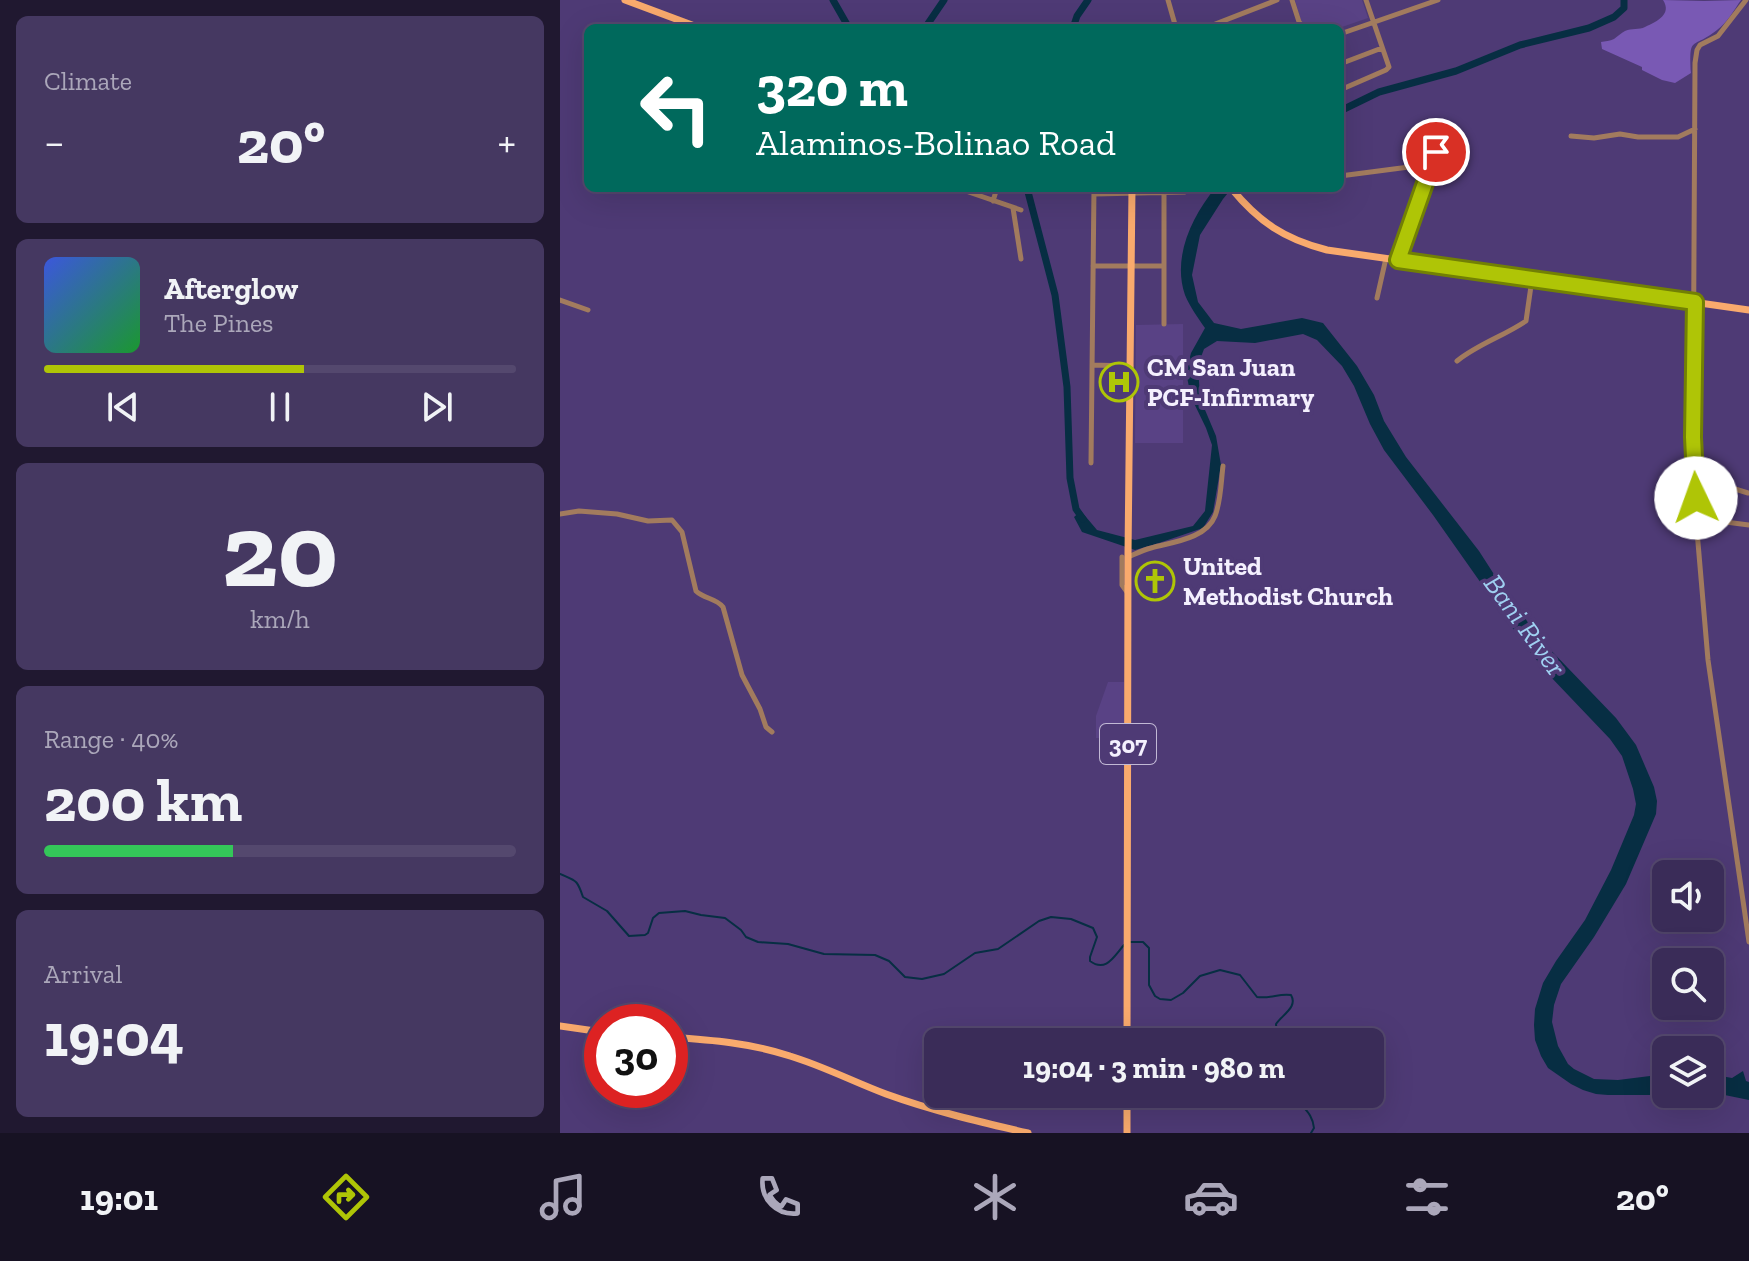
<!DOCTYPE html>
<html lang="en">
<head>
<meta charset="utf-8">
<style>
  body { margin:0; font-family:"Zilla Slab",serif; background:#453861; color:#f1f3f6; height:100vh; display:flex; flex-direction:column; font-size:30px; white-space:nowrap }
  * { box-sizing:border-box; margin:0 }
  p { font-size:26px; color:#aba7ba }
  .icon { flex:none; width:44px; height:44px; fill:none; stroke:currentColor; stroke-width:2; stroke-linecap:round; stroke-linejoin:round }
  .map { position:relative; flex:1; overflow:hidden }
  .drawer { display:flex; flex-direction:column; gap:16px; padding:16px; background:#201830; width:560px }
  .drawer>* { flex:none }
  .top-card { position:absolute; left:24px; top:24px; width:760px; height:168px; border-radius:12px; box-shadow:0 8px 32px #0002,0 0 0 2px #54486e; background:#00695c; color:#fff; overflow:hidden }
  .tools { position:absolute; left:1092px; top:860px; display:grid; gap:16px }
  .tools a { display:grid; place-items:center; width:72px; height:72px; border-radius:12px; background:#3a2c58; box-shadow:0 8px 32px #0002,0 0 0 2px #54486e; font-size:40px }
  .speed { position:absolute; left:24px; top:1004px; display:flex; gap:16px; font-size:40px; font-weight:700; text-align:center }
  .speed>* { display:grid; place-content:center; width:104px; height:104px; border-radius:50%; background:#3a2c58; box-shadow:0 8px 32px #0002,0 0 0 2px #54486e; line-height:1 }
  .speed .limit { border:12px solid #d22; background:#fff; color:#111 }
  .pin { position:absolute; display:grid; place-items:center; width:68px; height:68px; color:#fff; margin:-34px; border:4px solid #fff; border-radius:50%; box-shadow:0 2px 8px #0007 }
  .me { position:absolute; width:88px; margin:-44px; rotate:357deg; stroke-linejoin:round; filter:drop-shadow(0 0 6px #0008) }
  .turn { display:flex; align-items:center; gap:28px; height:168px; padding:0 40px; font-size:36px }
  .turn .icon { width:104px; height:104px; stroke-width:2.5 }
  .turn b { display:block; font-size:56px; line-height:68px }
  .big { font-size:60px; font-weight:700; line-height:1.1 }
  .drawer .widget { flex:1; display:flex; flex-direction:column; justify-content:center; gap:12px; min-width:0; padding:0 28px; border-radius:12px; background:#453861 }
  .drawer .dial { align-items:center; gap:0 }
  .dial b { font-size:104px; line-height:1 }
  .song { display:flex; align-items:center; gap:24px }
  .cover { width:96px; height:96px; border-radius:12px; background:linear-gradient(135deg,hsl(230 70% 55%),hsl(130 70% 35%)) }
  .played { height:8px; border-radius:4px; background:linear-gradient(90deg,#afc506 55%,#54486e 55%) }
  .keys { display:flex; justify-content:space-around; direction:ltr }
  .heat { display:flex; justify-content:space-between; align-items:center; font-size:44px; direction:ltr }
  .charge { height:12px; border-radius:6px; background:linear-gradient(90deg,#34c759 40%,#54486e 0) }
  .trip { position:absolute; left:364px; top:1028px; width:460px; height:80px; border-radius:12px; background:#3a2c58; box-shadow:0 8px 32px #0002,0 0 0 2px #54486e; font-weight:700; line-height:80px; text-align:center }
  .tab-bar { display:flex; height:128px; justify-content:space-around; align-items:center; background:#171223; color:#aba7ba }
  .tab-bar .icon { width:56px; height:56px }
  .tab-bar .on { color:#afc506 }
  .tab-bar b { font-size:36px; color:#f1f3f6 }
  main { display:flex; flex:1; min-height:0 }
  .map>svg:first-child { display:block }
</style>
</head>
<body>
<main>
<section class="drawer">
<div class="widget"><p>Climate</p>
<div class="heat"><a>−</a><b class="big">20°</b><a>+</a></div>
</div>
<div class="widget">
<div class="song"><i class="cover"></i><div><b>Afterglow</b><p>The Pines</p></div></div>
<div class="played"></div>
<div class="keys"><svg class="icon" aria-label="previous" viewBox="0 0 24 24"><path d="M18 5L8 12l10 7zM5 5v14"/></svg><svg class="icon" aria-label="pause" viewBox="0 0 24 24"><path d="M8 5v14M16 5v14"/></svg><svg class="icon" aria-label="next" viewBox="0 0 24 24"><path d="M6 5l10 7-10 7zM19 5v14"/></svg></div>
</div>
<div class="widget dial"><b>20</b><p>km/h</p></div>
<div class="widget"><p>Range · 40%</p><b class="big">200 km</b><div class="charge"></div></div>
<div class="widget"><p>Arrival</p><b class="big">19:04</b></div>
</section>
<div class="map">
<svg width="1189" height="1133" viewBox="0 0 1189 1133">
  <rect width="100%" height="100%" fill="#4e3a75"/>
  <path fill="#594285" d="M 735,0 L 802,0 L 808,18 L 779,28 L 743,28 Z
    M 623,324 L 623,443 L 575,443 L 576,325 Z
    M 548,682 L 564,682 L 564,731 L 545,731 L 545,738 L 536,738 L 536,716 Z"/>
  <path fill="#7959b4" d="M 1103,0 L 1144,1 L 1181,0 C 1174,10 1167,23 1157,30 C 1132,50 1129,34 1131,73 L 1115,83 L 1102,80 L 1082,70 L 1082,67 L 1042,49 L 1041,42 C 1045,41 1050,41 1054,39 C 1058,36 1061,33 1065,31 C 1072,28 1079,30 1085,27 C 1098,21 1112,14 1103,0 Z"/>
  <path fill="#072e43" d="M 655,188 L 672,188 L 663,199 L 640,235 L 632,275 L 638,302 L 654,323 L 681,329 L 742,318 L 763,323 L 797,366 L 814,395 L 824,421 L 846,457 L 919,551 L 946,593 L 982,641 L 1056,718 L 1076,745 L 1094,787 L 1097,801 L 1096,814 L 1066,884 L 1034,937 L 1001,984 L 994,1005 L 992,1022 L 998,1046 L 1008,1064 L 1014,1069 L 1034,1079 L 1058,1080 L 1106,1074 L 1106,1092 L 1092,1095 L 1048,1095 L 1036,1094 L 1023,1090 L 1011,1084 L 988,1068 L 981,1056 L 975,1040 L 974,1025 L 975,1009 L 983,983 L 996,961 L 1025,920 L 1051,870 L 1074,815 L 1076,804 L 1073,789 L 1062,756 L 1050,739 L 989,675 L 966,647 L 873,515 L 824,450 L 810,424 L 794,386 L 782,366 L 757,340 L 743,334 L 695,343 L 657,341 L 644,349 L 638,365 L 640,398 L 656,436 L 661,465 L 653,512 L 643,528 L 599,543 L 575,550 L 522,532 L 514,517 L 521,511 L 537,530 L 575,540 L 633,526 L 645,511 L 652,445 L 646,428 L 631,397 L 626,372 L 631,353 L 645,328 C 638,318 630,307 625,295 C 612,257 632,217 655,188 Z
    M 1183,1071 L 1186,1081 L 1189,1082 L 1189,1100 L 1150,1092 L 1150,1074 L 1172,1078 Z"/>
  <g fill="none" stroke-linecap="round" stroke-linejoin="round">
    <path stroke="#072e43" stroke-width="2" d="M 0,874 C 16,881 17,879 23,897 L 47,911 L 69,936 L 85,935 L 88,933 L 93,918 L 99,913 L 125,911 L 141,915 L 165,918 L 181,930 L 186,937 L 198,942 L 228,944 L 264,954 L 315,955 L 329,961 L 345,977 L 362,979 L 384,974 L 415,953 L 438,949 L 479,921 L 491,917 L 511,919 L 533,928 L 537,937 L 530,957 L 530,961 C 546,973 554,956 564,945
      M 570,942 L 583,942 L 589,948 L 589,985 L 595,996 L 600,999 L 611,1000 L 623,993 L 640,976 L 660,970 L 680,975 L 697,997 C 711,999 719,993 731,995 C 738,1007 723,1014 716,1024 L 717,1037 L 729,1041 L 743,1042
      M 734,1094 C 741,1109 752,1110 754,1128 L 751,1133"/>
    <path stroke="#072e43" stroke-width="7" d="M 273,0 L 289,28
      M 365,28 L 384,0
      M 513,28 L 517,16 L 528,0
      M 780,111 L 819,92 L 896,71 L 960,45 L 1029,28 L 1054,17 L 1064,8 L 1064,0
      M 467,188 L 495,295 L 507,387 L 510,478 L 516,509 L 523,519"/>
    <path stroke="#a27b5e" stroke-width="5" d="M 608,0 L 616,28
      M 732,0 L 741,28
      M 1186,0 L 1158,36 L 1140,45 L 1137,50 L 1135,63 L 1133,437 L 1137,531 L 1148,660 L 1189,942
      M 645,28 L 717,0
      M 727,28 L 740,23
      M 780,34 L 878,0
      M 780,64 L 822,48
      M 780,90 L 826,70 L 829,67 L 806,0
      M 1011,136 L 1034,138 L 1060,134 L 1078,137 L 1118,137 L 1135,129
      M 780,176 L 849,167 L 855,170 L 859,176 L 868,175
      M 397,188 L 461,210
      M 604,188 L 604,324
      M 534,194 L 625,192
      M 433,201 L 437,188
      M 453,208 L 461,259
      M 838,260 L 876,152
      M 533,266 L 604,266
      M 817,298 L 826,258
      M 0,300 L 28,310
      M 897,361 C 918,344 944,336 966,321 L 972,279
      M 532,365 L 571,366
      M 531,463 L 534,188
      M 1135,480 L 1159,484 L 1188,493
      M 0,514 L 19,511 L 57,514 L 88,521 L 112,520 L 122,532 L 136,591 C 144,599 156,598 163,607 L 182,675 L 200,709 L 206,727 L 212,732
      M 1137,515 L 1150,520 L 1189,525
      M 562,557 L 562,585 L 567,592
      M 568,557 C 575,554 583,550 591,548 C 612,542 646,539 655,516 C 661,501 661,482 663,466"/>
    <path stroke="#f9aa6d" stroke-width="7" d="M 65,0 L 140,28
      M 671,188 C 699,222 724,239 767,250 L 1189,310
      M 0,1026 L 42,1032
      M 110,1037 C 151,1040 191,1043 230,1056 C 263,1066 294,1082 326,1094 C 373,1111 420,1122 468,1133
      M 567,1042 L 568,554 L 572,188
      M 567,1133 L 567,1094"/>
  </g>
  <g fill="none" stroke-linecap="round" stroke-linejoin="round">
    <defs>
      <path id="route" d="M 876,152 L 838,260 L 1135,302 L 1133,437 L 1136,498"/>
    </defs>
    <use href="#route" stroke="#728004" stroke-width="20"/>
    <use href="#route" stroke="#afc506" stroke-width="14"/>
  </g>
  <defs>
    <symbol id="hospital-ring" viewBox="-11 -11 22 22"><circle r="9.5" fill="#4e3a75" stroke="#afc506" stroke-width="1.5"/><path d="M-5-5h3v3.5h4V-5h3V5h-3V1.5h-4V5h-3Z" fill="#afc506"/></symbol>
    <symbol id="church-ring" viewBox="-11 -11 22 22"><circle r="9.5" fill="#4e3a75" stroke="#afc506" stroke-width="1.5"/><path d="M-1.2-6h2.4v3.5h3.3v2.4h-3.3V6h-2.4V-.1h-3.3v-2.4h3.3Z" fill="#afc506"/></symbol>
  </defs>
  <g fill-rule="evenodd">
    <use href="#hospital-ring" x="537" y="360" width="44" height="44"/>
    <use href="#church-ring" x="573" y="559" width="44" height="44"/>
  </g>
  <g text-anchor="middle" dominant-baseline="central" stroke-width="8" stroke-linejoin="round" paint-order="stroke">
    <rect fill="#4e3a75" stroke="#c2b9d5" stroke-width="2" x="540" y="724" width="56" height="40" rx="6"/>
    <g font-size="24" font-weight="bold" fill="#f4f0fe">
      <text x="568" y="744">307</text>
    </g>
    <g font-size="26" font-weight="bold" fill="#f4f0fe" stroke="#4e3a75" text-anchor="start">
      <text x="587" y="367">CM San Juan<tspan x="587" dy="30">PCF-Infirmary</tspan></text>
      <text x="623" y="566">United<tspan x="623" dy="30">Methodist Church</tspan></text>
    </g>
    <g font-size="28" font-style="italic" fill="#9fd0f1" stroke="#4e3a75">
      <text transform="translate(965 625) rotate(54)">Bani River</text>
    </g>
  </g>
</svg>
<div class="tools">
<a><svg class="icon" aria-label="sound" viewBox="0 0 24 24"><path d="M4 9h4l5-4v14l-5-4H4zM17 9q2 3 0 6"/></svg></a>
<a><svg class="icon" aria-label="search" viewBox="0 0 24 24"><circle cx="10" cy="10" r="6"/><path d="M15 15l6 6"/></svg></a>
<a><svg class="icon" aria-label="layers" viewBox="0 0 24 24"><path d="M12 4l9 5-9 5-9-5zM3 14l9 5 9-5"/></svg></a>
</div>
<div class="speed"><div class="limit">30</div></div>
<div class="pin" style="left:876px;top:152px;background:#d93025"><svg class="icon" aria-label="arrive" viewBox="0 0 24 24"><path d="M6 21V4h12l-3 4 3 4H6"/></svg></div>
<svg class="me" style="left:1136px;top:498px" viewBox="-20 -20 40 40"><circle r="19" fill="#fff"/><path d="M0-13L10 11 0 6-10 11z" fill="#afc506"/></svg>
<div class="trip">19:04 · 3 min · 980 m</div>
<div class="top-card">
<div class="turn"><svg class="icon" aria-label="left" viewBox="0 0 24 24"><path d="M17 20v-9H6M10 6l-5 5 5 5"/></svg><div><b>320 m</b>Alaminos-Bolinao Road</div></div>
</div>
</div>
</main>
<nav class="tab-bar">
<b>19:01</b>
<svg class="icon on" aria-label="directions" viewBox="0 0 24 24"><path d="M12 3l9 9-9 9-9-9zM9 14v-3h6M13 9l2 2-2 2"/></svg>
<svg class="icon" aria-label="music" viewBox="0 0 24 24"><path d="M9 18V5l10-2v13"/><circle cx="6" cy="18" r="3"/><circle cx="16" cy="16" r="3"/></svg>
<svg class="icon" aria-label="phone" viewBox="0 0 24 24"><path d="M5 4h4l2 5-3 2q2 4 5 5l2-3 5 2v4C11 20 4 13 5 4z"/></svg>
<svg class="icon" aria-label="climate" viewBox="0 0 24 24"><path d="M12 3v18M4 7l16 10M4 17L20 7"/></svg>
<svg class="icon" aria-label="car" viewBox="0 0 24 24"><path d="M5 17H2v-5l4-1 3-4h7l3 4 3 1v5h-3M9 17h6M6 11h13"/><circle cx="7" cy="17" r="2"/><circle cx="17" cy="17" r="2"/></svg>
<svg class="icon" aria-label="filters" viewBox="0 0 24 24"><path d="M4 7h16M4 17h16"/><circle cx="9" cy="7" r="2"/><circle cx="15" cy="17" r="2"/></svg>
<b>20°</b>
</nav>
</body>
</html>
